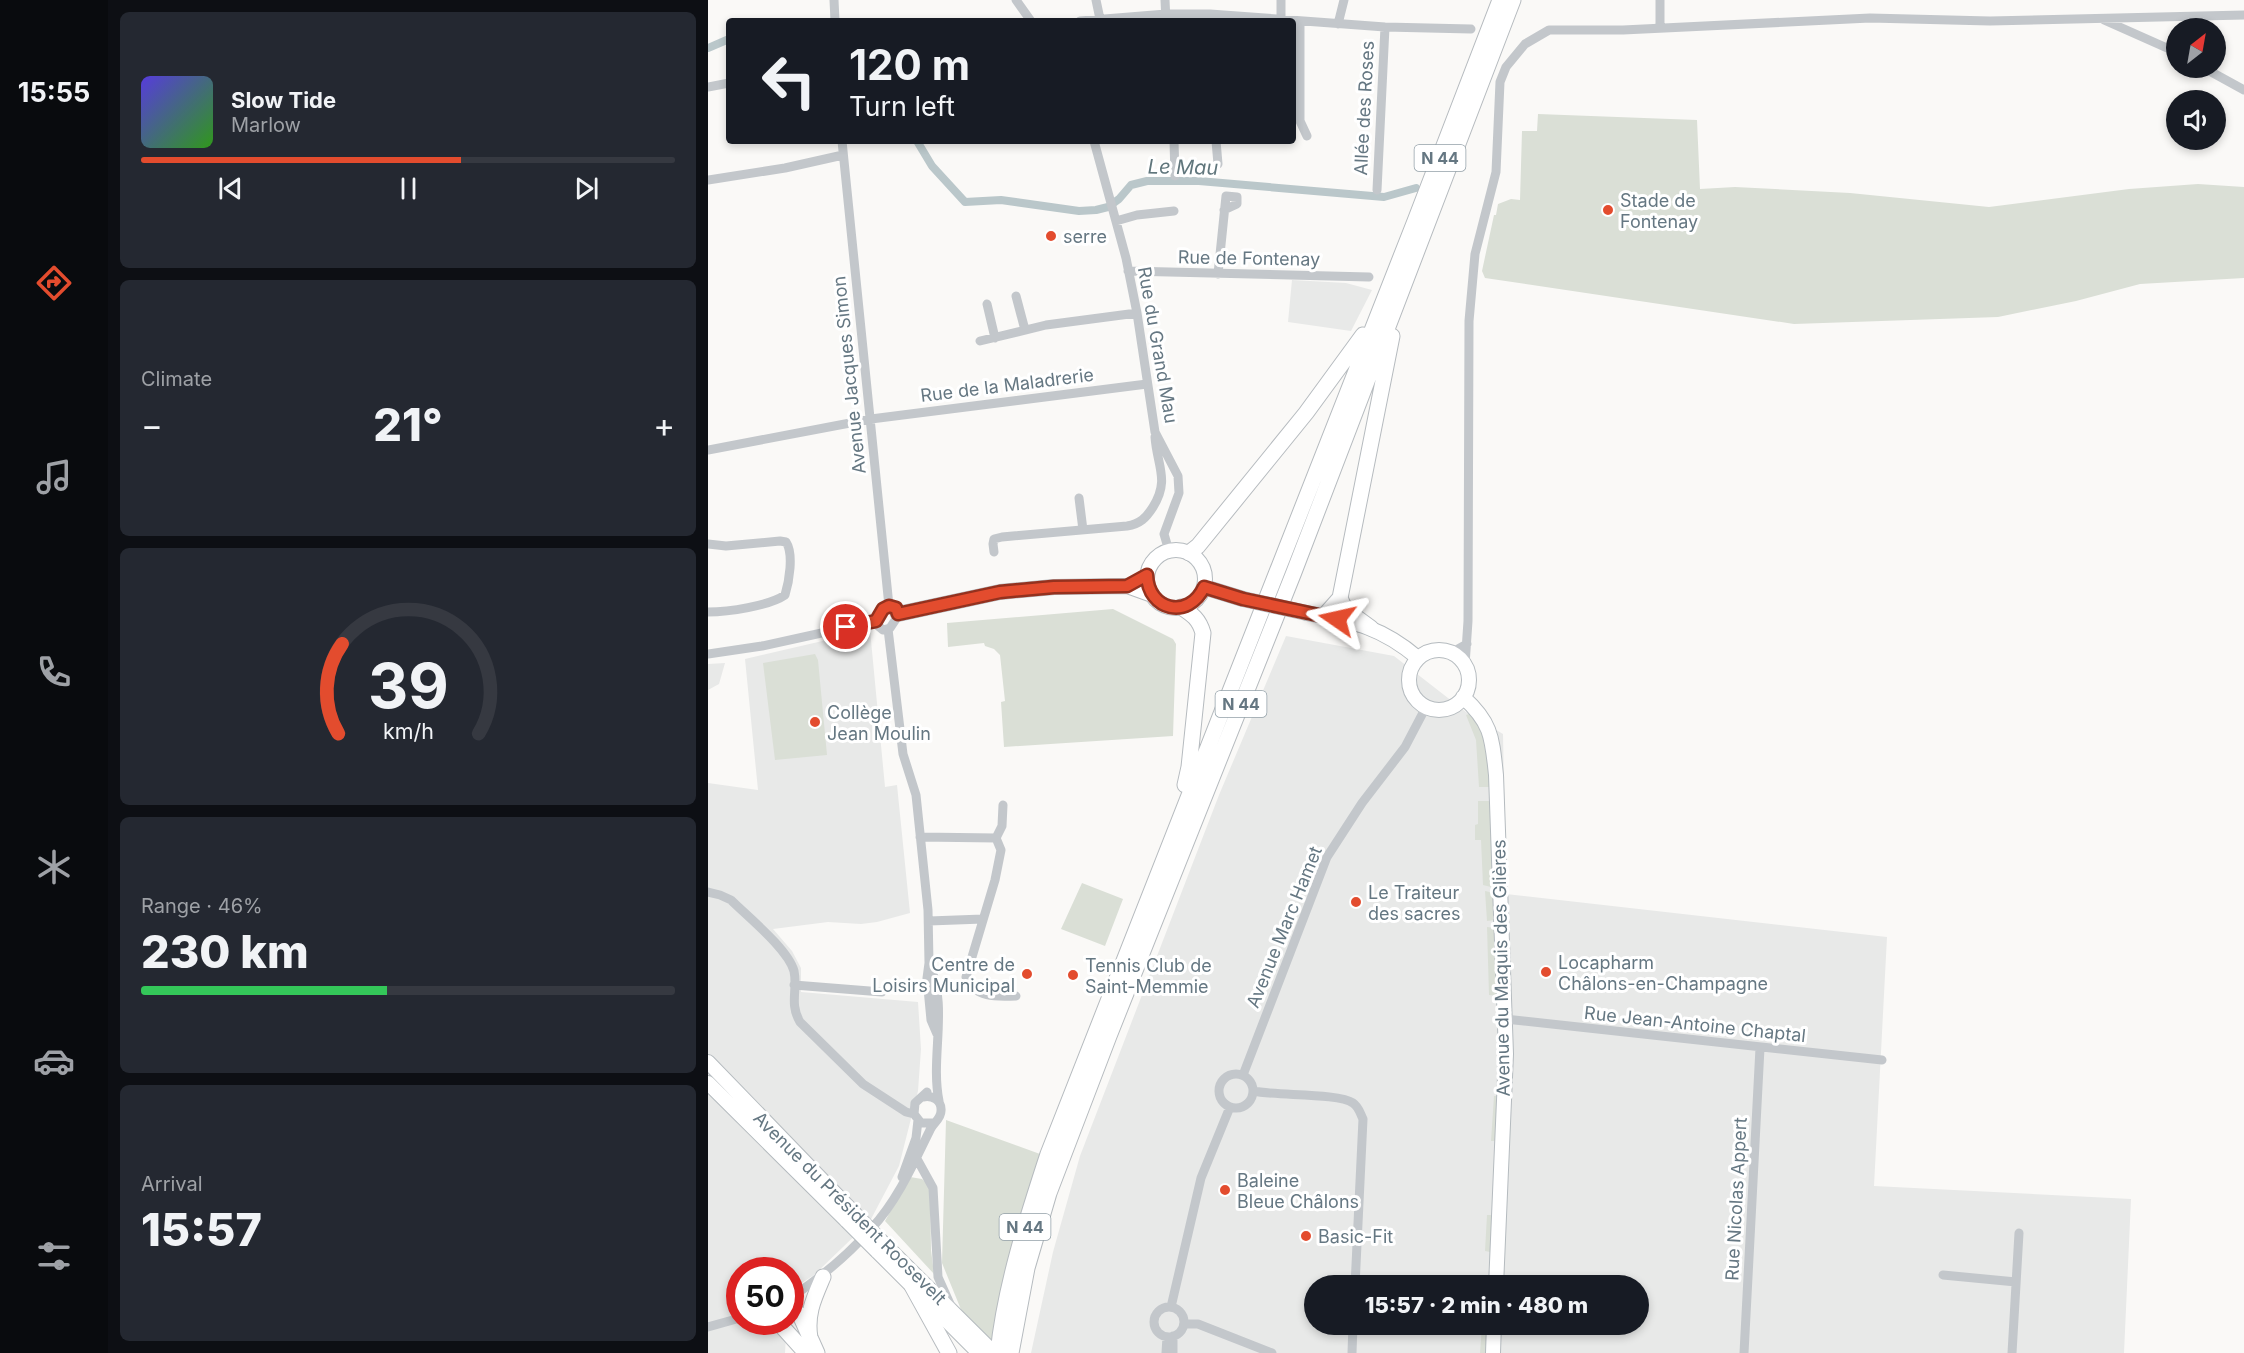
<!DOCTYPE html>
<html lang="en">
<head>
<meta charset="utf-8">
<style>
  body { margin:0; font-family:Inter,sans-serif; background:#242831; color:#f1f3f6; height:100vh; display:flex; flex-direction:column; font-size:22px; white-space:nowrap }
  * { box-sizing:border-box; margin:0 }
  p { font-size:20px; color:#9ea1a6 }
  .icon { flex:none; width:33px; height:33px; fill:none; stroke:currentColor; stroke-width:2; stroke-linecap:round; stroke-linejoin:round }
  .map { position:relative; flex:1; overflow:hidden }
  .panel { display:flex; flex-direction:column; gap:12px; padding:12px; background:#0d0f14; width:600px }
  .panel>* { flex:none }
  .top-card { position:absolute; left:18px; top:18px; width:570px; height:126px; border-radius:6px; box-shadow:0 3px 9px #0003; background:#171b24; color:#f1f3f6; overflow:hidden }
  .needle { width:39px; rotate:31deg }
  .fabs { position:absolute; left:1458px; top:18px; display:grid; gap:12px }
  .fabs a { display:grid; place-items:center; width:60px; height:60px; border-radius:50%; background:#171b24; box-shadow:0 3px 9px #0003; font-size:30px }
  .speed { position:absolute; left:18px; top:1257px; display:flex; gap:12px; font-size:30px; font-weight:700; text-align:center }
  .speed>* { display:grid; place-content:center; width:78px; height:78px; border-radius:50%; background:#171b24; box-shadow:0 3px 9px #0003; line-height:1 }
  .speed .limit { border:9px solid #d22; background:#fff; color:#111 }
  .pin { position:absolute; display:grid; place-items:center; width:51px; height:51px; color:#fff; margin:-26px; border:3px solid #fff; border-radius:50%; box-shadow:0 2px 6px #0007 }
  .me { position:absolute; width:66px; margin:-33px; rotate:281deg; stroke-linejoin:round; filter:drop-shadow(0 0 4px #0008) }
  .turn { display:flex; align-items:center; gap:21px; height:126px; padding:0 24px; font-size:27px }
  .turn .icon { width:78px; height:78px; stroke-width:2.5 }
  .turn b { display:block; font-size:42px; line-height:51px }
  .big { font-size:45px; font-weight:800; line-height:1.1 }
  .panel .tile { flex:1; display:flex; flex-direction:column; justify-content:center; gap:9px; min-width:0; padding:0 21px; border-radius:9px; background:#242831 }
  .panel .dial { align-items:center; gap:0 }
  .dial svg { height:156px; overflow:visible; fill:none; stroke:#363941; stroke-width:7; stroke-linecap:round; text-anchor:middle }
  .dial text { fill:#f1f3f6; stroke:none }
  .song { display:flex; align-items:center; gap:18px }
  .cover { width:72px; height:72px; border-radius:9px; background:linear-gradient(135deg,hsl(250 70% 55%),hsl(110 70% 35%)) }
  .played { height:6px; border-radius:3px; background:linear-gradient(90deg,#e34c2e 60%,#363941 60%) }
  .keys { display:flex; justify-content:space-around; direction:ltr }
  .heat { display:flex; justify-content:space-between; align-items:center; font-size:33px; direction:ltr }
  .charge { height:9px; border-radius:4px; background:linear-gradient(90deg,#34c759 46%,#363941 0) }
  .trip { position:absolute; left:596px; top:1275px; width:345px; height:60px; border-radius:30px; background:#171b24; box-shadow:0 3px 9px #0003; font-weight:800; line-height:60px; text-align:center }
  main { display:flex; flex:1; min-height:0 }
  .menu { display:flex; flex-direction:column; width:108px; justify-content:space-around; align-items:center; background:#090b0e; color:#9ea1a6 }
  .menu .icon { width:42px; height:42px }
  .menu .selected { color:#e34c2e }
  .menu b { font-size:27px; color:#f1f3f6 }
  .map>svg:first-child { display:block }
</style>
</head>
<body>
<main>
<nav class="menu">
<b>15:55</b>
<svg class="icon selected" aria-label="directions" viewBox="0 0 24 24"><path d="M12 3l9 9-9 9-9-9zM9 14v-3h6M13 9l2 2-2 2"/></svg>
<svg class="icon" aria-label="music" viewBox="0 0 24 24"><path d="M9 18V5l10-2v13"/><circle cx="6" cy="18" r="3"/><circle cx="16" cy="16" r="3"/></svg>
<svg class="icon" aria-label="phone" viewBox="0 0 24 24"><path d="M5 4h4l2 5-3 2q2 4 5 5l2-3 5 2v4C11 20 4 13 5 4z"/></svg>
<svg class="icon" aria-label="climate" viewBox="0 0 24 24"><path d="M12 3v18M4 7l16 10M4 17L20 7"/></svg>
<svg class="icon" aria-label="car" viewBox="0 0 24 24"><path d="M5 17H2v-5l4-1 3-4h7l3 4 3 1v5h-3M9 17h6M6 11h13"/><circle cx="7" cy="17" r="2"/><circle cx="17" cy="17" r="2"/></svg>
<svg class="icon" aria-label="filters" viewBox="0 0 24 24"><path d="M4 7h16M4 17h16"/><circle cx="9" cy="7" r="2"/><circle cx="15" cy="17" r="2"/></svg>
</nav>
<section class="panel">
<div class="tile">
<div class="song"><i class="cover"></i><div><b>Slow Tide</b><p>Marlow</p></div></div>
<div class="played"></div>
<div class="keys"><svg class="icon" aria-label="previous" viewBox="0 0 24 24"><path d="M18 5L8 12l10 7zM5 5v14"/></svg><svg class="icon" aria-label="pause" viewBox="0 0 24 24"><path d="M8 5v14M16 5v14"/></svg><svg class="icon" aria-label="next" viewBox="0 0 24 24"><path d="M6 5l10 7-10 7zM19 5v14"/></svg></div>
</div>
<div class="tile"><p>Climate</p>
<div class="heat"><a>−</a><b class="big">21°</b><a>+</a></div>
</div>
<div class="tile dial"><svg viewBox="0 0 100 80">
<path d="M14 69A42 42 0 1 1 86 69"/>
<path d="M14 69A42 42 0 0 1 16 23" stroke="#e34c2e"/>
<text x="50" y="56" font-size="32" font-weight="700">39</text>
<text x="50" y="72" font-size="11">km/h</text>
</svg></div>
<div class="tile"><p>Range · 46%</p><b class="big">230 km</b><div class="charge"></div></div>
<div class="tile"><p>Arrival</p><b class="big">15:57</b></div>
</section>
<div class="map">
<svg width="1536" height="1353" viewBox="0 0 1536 1353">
  <rect width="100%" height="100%" fill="#faf9f7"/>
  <path fill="#e8e9e8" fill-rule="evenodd" d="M 584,280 L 638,283 L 664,290 L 643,331 L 580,322 Z
    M 162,630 L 177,787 L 189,785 L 202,913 L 169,922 L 153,924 L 120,922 L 65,929 L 84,951 L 93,968 L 93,992 L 210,1002 L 213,1049 L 210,1091 L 191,1166 L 162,1221 L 106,1275 L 83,1290 L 82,1270 L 32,1270 L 32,1322 L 67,1322 L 78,1336 L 77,1353 L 0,1353 L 0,783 L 50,790 L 37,659 Z
    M 578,636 L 686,656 L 758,712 L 795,734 L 798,894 L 1179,937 L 1166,1186 L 1423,1199 L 1416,1353 L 323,1353 L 345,1252 L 372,1156 L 511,795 ZM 606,1286 L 930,1286 L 930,1324 L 606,1324 Z
    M 17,663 L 11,684 L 0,690 L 0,664 Z"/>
  <path fill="#dadfd6" d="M 830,114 L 989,120 L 992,189 L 1027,187 L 1142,193 L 1281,207 L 1421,189 L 1490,184 L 1536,187 L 1536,278 L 1432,284 L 1368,301 L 1290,317 L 1086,324 L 777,278 L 774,271 L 786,215 L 788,215 L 790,204 L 803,199 L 812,200 L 814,131 L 829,131 Z
    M 405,609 L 465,639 L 468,644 L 465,736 L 296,747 L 293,702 L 297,701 L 292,655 L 286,649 L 277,646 L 276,643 L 240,647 L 239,623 Z
    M 107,654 L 110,660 L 119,755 L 67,760 L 55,663 Z
    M 761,714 C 780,734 780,760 781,787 L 771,787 L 768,740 L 758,715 Z
    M 770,801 L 782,801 L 785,886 L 783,887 L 775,885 L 773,840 L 767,840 L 767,825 L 770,824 Z
    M 374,883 L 415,899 L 397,946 L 353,929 Z
    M 777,891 L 786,893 L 787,920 L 779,921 Z
    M 779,927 L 789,928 L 791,996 L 781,995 Z
    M 786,1096 L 790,1096 L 788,1141 L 783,1141 Z
    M 238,1120 L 332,1154 L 284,1343 L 254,1312 L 234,1263 Z
    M 202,1177 L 214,1179 L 222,1186 L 223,1250 L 226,1274 L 177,1221 Z
    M 779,1215 L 784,1215 L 782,1252 L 777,1251 Z
    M 774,1325 L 779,1325 L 778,1353 L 772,1353 Z"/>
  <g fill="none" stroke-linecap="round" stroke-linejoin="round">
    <path stroke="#bac7ca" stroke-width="8" d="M 0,48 L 21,39
      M 209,141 L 224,166 L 257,202 L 293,200 L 371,211 L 388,210 L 400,207 L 411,199 L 423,185 L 439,181 L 491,181 L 676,197 L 708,188"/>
    <defs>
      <path id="secondary" d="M439 579a29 29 0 1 1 58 0a29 29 0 1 1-58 0Z
        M 496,587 L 535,599
        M 599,613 C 646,622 672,626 710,658
        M 190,614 L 292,592 L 346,587 L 419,586 L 444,595
        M701 680a30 30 0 1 1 60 0a30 30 0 1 1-60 0Z
        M 755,697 C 784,723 784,738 788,775 L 798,1054 L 788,1286
        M 0,1062 L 145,1212
        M 0,1083 L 139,1221
        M 176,1244 L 286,1353
        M 169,1251 L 271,1353
        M 785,1353 L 786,1324"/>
      <path id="primary" d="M 481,553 L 490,546 L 598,413 L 655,335
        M 632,598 L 637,609 L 663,628
        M 473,607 C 485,615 491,619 495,633 L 481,767 L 477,785
        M 616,616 L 632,598 L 684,336
        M 204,1286 L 241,1353
        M 82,1307 L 92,1315 L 109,1353
        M 70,1322 L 98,1353
        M 102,1338 C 98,1314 106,1298 115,1277
        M 290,1353 C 297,1286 319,1218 340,1154 L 707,221 L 792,0
        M 303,1353 L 319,1268 L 341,1193 L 401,1036 L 586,572 L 805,0"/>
    </defs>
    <use href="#secondary" stroke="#b5bbbf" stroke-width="16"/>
    <use href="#primary" stroke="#b6bbbf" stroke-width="17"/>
    <path stroke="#c3c7cb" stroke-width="9" d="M 126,0 L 127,21
      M 308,0 L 323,21
      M 388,0 L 392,19
      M 457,0 L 458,21
      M 573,0 L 573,19
      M 952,0 L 952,28
      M 1396,20 L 1468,52
      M 372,21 L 458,14 L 502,14 L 677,27 L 763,29
      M 592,21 L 592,121 L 599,136
      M 630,24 L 636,0
      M 1496,68 L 1536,90
      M 0,87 L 21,83
      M 134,141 L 181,606
      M 386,141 L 418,258 L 429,313 L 447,432 L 470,476 L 471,493 L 456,534 L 461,551
      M 466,141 L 467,176
      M 508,141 L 510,164
      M 0,180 L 77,168 L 135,155
      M 669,190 L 677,27
      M 408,221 L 429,215 L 466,211
      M 420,271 L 661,277
      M 510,274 L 518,196 L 529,197 L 529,204 L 516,210
      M 308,296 L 317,330
      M 279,304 L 287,338
      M 272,341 L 338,325 L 429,313
      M 0,450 L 163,419 L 439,384
      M 371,498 L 375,530
      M 0,544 L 18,546 L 72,541 L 78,542 C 86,554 81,582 77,595 C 61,606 20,612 0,612
      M 286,552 L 285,544 L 286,539 L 294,537 L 419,526 C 432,524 438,518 445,507 C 462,480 449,466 447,437
      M 181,606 L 188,608 L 190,616 L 182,628 L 175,630 L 169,625 C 167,617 173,609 181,606 Z
      M 180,629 L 195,754 L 208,795 L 220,910 L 221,963 L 219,978 L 223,1020 L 229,1034
      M 743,653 L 759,644
      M 0,654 L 54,646 L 168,621
      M 757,665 L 760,621 L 761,321 L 767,254 L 788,172 L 792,82 L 798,67 L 817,44 L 841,30 L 915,30 L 1162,18 L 1282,21 L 1536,15
      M 212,837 L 288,838
      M 288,838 L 293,850 L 287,880 L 258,977 C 266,998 289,997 308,996
      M 288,838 L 294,826 L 295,805
      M 0,892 L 12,895 L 23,900 C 40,917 80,949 86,971 C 90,990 81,1003 92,1022 L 155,1084 L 198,1112 L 206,1114
      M 221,921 L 275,919
      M 221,963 C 241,1007 222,1056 231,1101
      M 86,985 L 174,992
      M 797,1019 L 1174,1060
      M511 1091a17 17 0 1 1 34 0a17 17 0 1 1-34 0Z
      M 535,1075 L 619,857 L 654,803 L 697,747 L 718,707
      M 545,1091 C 568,1096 631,1093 645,1103 C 651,1107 652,1113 655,1119 L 647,1286
      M 219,1092 L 207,1103 L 206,1114 L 213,1123 L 226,1123
      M 209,1159 L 225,1188 L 230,1277 L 243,1306
      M 194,1177 L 208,1138 L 210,1120
      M 1235,1275 L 1308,1282
      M 82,1298 C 114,1277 138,1257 163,1229 C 189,1201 205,1165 222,1130 C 225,1123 233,1119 233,1111 C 234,1100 224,1095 215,1097
      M446 1322a15 15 0 1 1 30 0a15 15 0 1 1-30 0Z
      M 463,1307 L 493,1178 L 522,1107
      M 476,1324 L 490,1324 L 564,1353
      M 0,1327 L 32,1318
      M 465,1336 L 465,1353
      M 458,1353 L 459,1337
      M 644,1353 L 645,1324
      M 1036,1353 L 1052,1048
      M 1304,1353 L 1311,1233"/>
    <use href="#secondary" stroke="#fff" stroke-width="14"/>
    <use href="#primary" stroke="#fff" stroke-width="15"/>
    <defs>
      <path id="secondary-bridge" d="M 535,599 L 599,613
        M 145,1212 L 176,1244
        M 139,1221 L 169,1251"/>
    </defs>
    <use href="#secondary-bridge" stroke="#b5bbbf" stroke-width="16" stroke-linecap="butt"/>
    <use href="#secondary-bridge" stroke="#fff" stroke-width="14"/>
  </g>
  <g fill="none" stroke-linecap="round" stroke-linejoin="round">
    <defs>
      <path id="route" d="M 138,627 L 168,621 L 175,609 L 181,606 L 188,608 L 190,614 L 292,592 L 346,587 L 419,586 L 439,575 C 440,611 481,620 496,587 L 535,599 L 629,619"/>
    </defs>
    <use href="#route" stroke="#94311e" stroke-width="15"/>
    <use href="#route" stroke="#e34c2e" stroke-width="10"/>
  </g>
  <g fill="#e34c2e" stroke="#fff" stroke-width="2">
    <circle cx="900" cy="210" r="6"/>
    <circle cx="343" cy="236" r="6"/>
    <circle cx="107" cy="722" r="6"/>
    <circle cx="648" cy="902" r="6"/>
    <circle cx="838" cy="972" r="6"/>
    <circle cx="319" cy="974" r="6"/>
    <circle cx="365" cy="975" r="6"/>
    <circle cx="517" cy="1190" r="6"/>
    <circle cx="598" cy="1236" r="6"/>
  </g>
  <g text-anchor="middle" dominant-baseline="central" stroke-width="6" stroke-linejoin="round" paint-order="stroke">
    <g fill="#fff" stroke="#93a0a8" stroke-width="1.5">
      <rect x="706.5" y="145" width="51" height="26" rx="4.5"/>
      <rect x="507.5" y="691" width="51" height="26" rx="4.5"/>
      <rect x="291.5" y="1214" width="51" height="26" rx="4.5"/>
    </g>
    <g font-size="16" font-weight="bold" fill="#657782">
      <text x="732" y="158">N 44</text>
      <text x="533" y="704">N 44</text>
      <text x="317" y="1227">N 44</text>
    </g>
    <g font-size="18" fill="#657782" stroke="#fff">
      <text transform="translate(656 108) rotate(-87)">Allée des Roses</text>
      <text transform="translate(541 258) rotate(1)">Rue de Fontenay</text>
      <text transform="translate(450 345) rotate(80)">Rue du Grand Mau</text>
      <text transform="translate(141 375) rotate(-96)">Avenue Jacques Simon</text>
      <text transform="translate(299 385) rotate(-7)">Rue de la Maladrerie</text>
      <text transform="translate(576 927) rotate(-68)">Avenue Marc Hamet</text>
      <text transform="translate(793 968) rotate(-91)">Avenue du Maquis des Glières</text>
      <text transform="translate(987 1024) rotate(6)">Rue Jean-Antoine Chaptal</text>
      <text transform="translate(1028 1199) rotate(-87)">Rue Nicolas Appert</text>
      <text transform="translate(142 1208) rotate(45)">Avenue du Président Roosevelt</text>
    </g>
    <g font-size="18" fill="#657782" stroke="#fff" text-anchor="start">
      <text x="912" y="200">Stade de<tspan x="912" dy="21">Fontenay</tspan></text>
      <text x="355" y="236">serre</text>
      <text x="119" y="712">Collège<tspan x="119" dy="21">Jean Moulin</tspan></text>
      <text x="660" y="892">Le Traiteur<tspan x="660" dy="21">des sacres</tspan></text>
      <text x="850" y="962">Locapharm<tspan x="850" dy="21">Châlons-en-Champagne</tspan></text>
      <text x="307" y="964" text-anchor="end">Centre de<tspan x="307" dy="21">Loisirs Municipal</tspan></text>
      <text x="377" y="965">Tennis Club de<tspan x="377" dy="21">Saint-Memmie</tspan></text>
      <text x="529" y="1180">Baleine<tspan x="529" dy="21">Bleue Châlons</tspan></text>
      <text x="610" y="1236">Basic-Fit</text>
    </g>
    <g font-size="20" font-style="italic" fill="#60767c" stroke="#fff">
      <text transform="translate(475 167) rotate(1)">Le Mau</text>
    </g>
  </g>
</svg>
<div class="fabs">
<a><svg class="needle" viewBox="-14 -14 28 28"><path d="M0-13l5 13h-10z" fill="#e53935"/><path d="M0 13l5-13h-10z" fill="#9ea1a6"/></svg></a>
<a><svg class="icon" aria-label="sound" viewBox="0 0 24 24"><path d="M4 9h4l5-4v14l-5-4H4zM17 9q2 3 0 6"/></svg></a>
</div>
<div class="speed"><div class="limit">50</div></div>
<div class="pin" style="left:138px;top:627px;background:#d93025"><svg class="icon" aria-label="arrive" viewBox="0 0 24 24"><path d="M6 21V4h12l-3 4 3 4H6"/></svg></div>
<svg class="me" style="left:629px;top:619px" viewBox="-20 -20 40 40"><path d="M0-17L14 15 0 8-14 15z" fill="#e34c2e" stroke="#fff" stroke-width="4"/></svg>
<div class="trip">15:57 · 2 min · 480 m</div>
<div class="top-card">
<div class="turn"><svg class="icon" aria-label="left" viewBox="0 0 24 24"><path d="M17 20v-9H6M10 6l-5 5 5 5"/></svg><div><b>120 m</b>Turn left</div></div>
</div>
</div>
</main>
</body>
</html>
